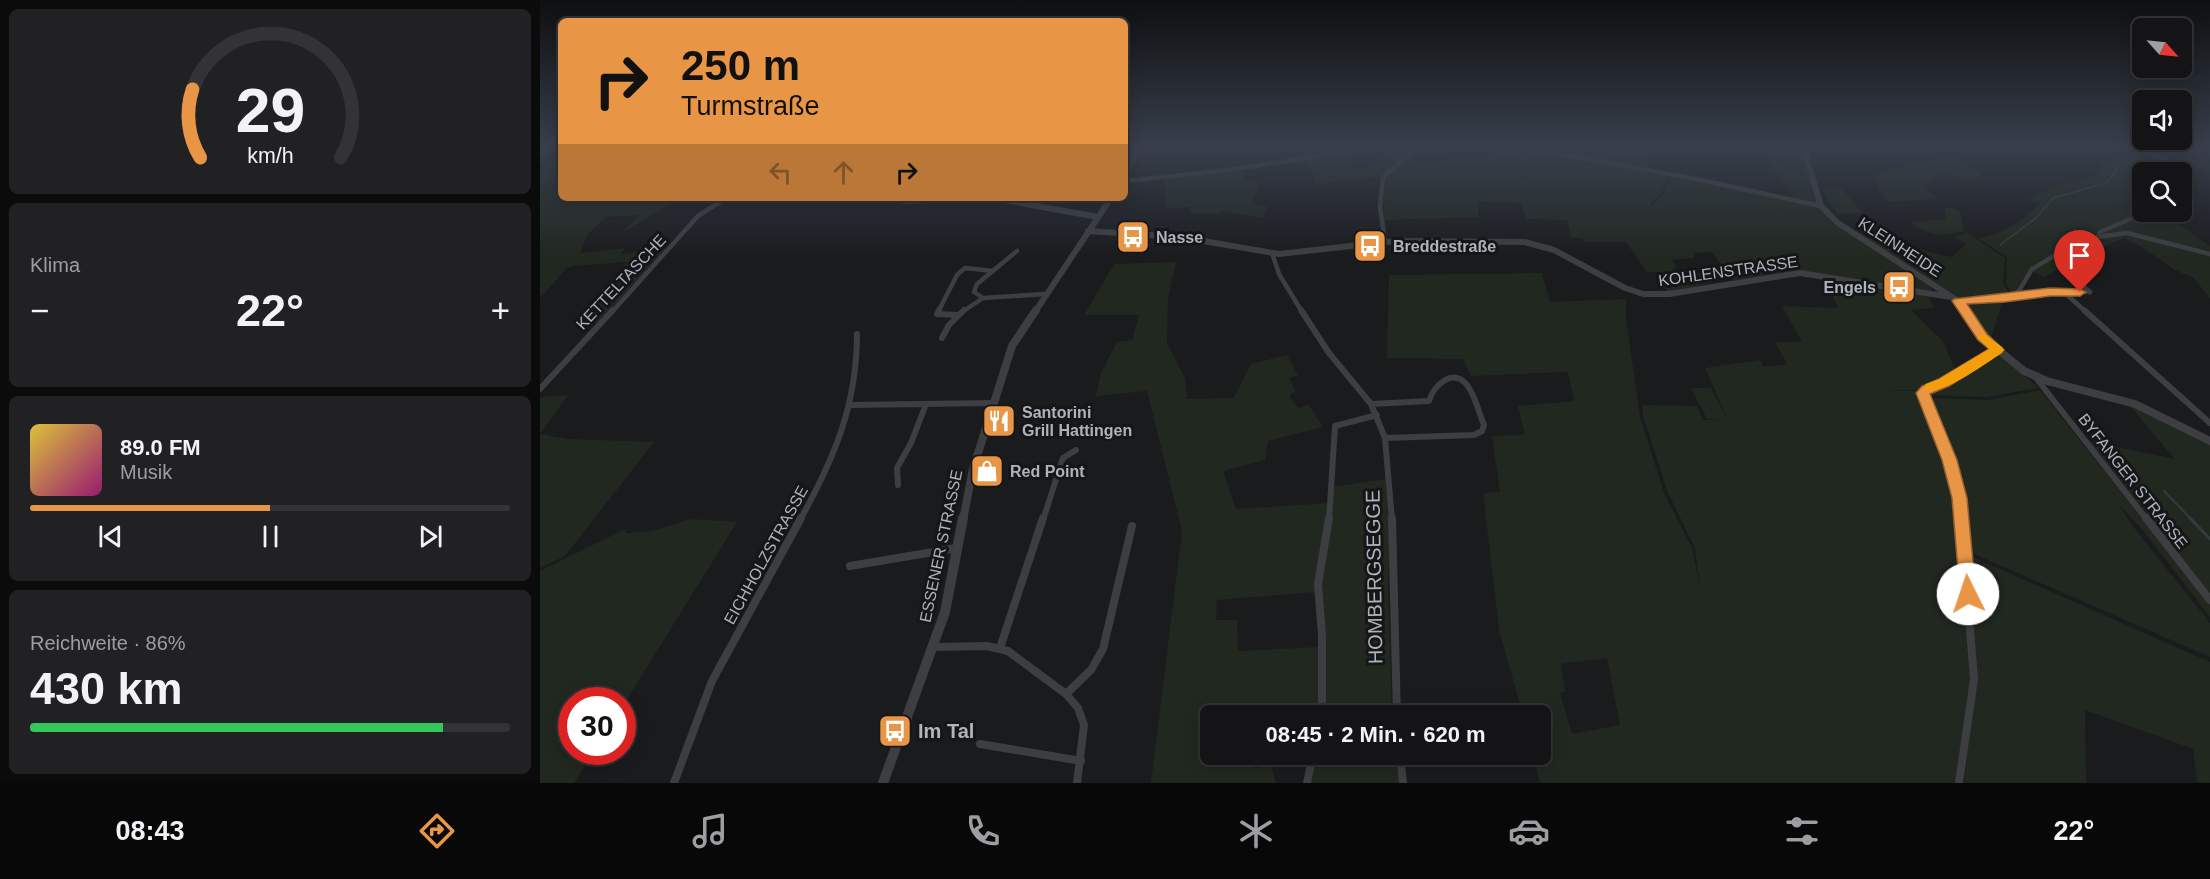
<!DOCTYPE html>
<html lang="de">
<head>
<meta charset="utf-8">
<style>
  body { margin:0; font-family:Helvetica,sans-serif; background:#212123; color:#f1f3f6; height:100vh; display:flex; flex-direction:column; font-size:22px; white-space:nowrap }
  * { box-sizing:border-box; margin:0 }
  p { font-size:20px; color:#9d9ea1 }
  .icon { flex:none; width:33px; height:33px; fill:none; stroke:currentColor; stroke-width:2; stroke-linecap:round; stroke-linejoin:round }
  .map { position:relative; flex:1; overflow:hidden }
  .drawer { display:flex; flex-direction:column; gap:9px; padding:9px; background:#0b0b0c; width:540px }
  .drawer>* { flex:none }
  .banner { position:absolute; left:18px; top:18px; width:570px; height:183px; border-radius:9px; box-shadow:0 3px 15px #0003,0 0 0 2px #333335; background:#e99546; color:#111; overflow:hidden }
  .needle { width:39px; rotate:117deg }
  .controls { position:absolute; left:1592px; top:18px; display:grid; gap:12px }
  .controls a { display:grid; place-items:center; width:60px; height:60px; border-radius:9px; background:#141416; box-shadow:0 3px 15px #0003,0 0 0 2px #333335; font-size:30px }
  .speed { position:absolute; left:18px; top:687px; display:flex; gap:12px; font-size:30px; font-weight:700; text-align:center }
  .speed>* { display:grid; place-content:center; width:78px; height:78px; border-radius:50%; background:#141416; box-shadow:0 3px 15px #0003,0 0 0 2px #333335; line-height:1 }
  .speed .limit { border:9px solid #d22; background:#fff; color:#111 }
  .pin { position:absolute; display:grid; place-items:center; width:51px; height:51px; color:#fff; margin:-62px -26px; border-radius:50% 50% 50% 0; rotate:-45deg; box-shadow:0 0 6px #0007 }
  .pin .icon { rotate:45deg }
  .me { position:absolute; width:66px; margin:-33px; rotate:356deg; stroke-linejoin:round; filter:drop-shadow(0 0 4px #0008) }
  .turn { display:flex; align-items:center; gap:21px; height:126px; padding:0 24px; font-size:27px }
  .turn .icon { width:78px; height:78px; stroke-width:2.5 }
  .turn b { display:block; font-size:42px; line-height:51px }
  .lanes { display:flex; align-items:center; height:57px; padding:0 24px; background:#0003; justify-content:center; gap:30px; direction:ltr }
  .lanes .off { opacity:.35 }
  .big { font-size:45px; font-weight:600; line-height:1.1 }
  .drawer .widget { flex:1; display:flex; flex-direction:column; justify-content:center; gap:9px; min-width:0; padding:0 21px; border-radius:9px; background:#212123 }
  .drawer .dial { align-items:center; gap:0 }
  .dial svg { height:156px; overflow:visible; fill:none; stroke:#333335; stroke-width:7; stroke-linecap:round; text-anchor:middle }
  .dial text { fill:#f1f3f6; stroke:none }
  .song { display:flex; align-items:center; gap:18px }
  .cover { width:72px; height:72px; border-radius:9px; background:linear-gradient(135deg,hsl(50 70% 55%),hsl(320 70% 35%)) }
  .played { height:6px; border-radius:3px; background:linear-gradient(90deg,#e99546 50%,#333335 50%) }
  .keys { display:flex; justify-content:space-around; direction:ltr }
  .heat { display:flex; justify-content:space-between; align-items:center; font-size:33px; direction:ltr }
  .charge { height:9px; border-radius:4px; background:linear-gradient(90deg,#34c759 86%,#333335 0) }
  .trip { position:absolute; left:660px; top:705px; width:351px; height:60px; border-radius:9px; background:#141416; box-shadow:0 3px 15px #0003,0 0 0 2px #333335; font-weight:600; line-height:60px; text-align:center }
  .menu { display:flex; height:96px; justify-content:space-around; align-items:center; background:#080809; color:#9d9ea1 }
  .menu .icon { width:42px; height:42px }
  .menu .active { color:#e99546 }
  .menu b { font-size:27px; color:#f1f3f6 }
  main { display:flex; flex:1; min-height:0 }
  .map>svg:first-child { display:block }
</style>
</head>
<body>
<main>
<section class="drawer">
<div class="widget dial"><svg viewBox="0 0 100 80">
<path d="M14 69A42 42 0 1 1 86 69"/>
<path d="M14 69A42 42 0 0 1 10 34" stroke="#e99546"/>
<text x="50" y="56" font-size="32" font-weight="700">29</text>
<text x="50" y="72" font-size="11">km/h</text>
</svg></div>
<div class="widget"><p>Klima</p>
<div class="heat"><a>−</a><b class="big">22°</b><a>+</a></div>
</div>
<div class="widget">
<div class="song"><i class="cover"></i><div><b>89.0 FM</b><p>Musik</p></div></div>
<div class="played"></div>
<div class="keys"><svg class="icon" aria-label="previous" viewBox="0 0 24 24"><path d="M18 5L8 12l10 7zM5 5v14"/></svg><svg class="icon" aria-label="pause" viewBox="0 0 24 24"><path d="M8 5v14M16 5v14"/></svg><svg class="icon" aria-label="next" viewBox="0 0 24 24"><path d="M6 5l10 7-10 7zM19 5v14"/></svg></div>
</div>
<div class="widget"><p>Reichweite · 86%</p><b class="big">430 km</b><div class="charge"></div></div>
</section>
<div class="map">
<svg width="1670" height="783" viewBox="0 0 1670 783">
  <rect width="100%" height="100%" fill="#1a1b1d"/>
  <path fill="#212820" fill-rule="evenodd" d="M 850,147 L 877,147 L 841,177 L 775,184 L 768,160 L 797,152 L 820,152 L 807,166 L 821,170 L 834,165 Z
    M 958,147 L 1155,147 L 1159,153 L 1108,154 L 1108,173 L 1128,176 L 1121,193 L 1110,205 L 1111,207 L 1123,194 L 1132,175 L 1280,206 L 1298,224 L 1393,289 L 1391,291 L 1272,272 L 1194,280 L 1171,252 L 1155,253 L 1154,258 L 1132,260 L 1137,267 L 1133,268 L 1136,272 L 1165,273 L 1174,282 L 1128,293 L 1118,272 L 1107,272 L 1086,242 L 1044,242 L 1042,238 L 1031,238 L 1027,220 L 986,219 L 980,203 L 939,202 L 938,217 L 844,220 L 845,178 L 869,158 L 898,163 L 900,160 L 956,153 Z
    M 1217,147 L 1260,147 L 1278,204 L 1255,199 Z
    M 1567,147 L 1670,147 L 1670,170 L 1633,162 L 1650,181 L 1649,188 L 1641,196 L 1641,172 L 1602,172 L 1602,212 L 1626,212 L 1624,214 L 1670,246 L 1670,299 L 1654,278 L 1635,270 L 1600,246 L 1584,238 L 1546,254 L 1504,277 L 1489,270 L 1472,295 L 1466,283 L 1467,257 L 1439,239 C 1463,233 1485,221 1501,202 L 1493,202 L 1490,198 L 1514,188 L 1557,175 L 1561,165 L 1576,155 Z
    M 21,152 L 21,198 L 140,198 L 82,233 L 99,215 L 66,217 L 47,235 L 40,253 L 85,248 L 81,254 L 130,248 L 60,323 L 39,322 L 50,305 L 87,262 L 33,266 L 27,268 L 0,298 L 0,171 Z
    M 1415,152 L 1444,178 L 1427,181 L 1403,175 L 1385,186 L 1397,199 L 1346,202 L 1333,176 Z
    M 703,170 L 703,179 L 720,183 L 712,204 L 727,206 L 723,218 L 682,211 L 680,214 L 650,213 L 651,207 L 625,209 L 625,183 L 620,178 Z
    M 1286,188 L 1301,188 L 1323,213 L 1298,213 L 1287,201 L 1283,190 Z
    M 1404,208 L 1414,208 L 1420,211 L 1424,231 C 1403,237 1387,236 1371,222 L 1406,219 Z
    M 1427,233 L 1465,258 L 1463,282 L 1470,296 L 1417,298 L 1325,238 L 1412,257 L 1426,244 L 1414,237 Z
    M 636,262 L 628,299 L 627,343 L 645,378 L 647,399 L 694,398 L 711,364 L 747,355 L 758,375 L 749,378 L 756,392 L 750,394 L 750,397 L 758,408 L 769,405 L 783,427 L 728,441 L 725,460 L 683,471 L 696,509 L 789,503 L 776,592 L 677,600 L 676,620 L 697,620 L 698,651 L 778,647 L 780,715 L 739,716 L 739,714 L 670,716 L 670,754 L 711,755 L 714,769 L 731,765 L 736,783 L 611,783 L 642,531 L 607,391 L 556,396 L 561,373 L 577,342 L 592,340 L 599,315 L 544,315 L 574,264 Z
    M 1002,273 L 1010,302 L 1086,299 L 1086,318 L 1100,417 L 1124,493 L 1152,548 L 1160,587 L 1155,548 L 1128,493 L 1103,416 L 1103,405 L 1157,406 L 1163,420 L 1182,419 L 1167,419 L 1151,388 L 1171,388 L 1187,418 L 1165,368 L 1220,360 L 1224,367 L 1247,364 L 1235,342 L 1262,342 L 1242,306 L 1298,308 L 1286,281 L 1387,294 L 1394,308 L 1371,310 L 1403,341 L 1416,372 L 1383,390 L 1333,390 L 1381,391 L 1408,462 L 1417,497 L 1431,678 L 1417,783 L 1000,783 L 993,755 L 1000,754 L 1000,716 L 983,715 L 959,630 L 943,493 L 960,492 L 952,436 L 985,435 L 978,406 L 1034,401 L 1028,372 L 931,376 L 923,359 L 847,358 L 849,275 ZM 1067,658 L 1080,725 L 1032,734 L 1020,693 L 1025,691 L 1021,664 Z
    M 1463,300 L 1450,341 L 1424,303 Z
    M 1457,354 L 1499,388 L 1446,397 L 1386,395 L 1386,392 Z
    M 1500,390 L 1670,605 L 1670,617 L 1605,533 L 1578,503 L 1591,524 L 1670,623 L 1670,657 L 1427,551 L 1418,483 L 1421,484 L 1410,448 L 1391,398 L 1449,400 Z
    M 28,395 L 0,434 L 0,397 Z
    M 1588,404 L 1670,443 L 1670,596 L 1547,441 L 1635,459 Z
    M 0,434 L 28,439 L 114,442 L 25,556 L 0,568 Z
    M 846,479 L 850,521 L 848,586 L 852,715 L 787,716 L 779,583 L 792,487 Z
    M 151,519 L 197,522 L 83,706 L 82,700 L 32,700 L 32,752 L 54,752 L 34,783 L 0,783 L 0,571 L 85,529 L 86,533 L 112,531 Z
    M 1428,555 L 1670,662 L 1670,783 L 1657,782 L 1653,749 L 1545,710 L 1546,783 L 1424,783 L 1435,687 Z
    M 777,755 L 856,755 L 859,783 L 770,783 Z"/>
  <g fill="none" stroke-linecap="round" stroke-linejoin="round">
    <path stroke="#313c40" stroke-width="1.5" d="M 1460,245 L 1496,218 L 1513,198 L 1567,183 L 1578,167 L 1608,153"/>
    <path stroke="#313c40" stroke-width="2" d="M 1624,491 L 1652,520"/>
    <path stroke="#313c40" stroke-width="3" d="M 1650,518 L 1670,539"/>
    <path stroke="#3c3e41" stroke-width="4.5" d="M 980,147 L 1151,178 L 1281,206
      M 1596,147 L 1624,158
      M 1624,158 L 1643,147
      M 1624,158 L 1633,172
      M 585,181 C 654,174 723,167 791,153 C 803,151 815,153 827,147
      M 1558,237 L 1560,232 L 1607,212
      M 845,241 L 840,207 L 843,177 L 878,147
      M 477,251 L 437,284 L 434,292 L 443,298 L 505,294
      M 732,253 L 739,274 L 762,312
      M 1530,275 L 1550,292
      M 1524,292 L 1546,312
      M 1473,297 L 1510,292 L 1550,292
      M 1418,301 L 1472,297 L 1480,289 L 1492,269 L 1517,254 L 1538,248 L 1558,237 L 1587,233 L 1670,254
      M 72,312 L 158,216 L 186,198
      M 398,312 L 417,275 L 425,268 L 453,271
      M 422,312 L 443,298"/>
    <path stroke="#3c3e41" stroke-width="6" d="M 399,310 L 397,314 L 418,315
      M 761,310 L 789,353 L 831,404 L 845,438 L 852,520
      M 1544,310 L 1670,423
      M 402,338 L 409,325 L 424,310
      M 1496,378 L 1607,520
      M 0,389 L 73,310
      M 831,404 L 889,401 C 894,385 913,367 927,385 C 935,395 939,413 944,425 L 942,431 L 934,435 L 845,438
      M 310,405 L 454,403
      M 358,485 L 357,468 L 371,443 L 386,404
      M 260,520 C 294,459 317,405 317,334
      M 503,520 L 523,458 L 536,450
      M 789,520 L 795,426 L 837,415
      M 1421,520 L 1410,460 L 1383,393 L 1386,389 L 1404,382 L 1458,350"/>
    <path stroke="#3c3e41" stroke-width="8" d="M 852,518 L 857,716
      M 1606,518 L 1670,600
      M 310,566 L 417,548
      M 393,647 L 447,646 L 468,651 L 526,694 L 538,708 L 544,725 L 537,783
      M 460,648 L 503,518
      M 526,694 L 551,670 L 563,649 L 592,526
      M 782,716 L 782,635 L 778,584 L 789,518
      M 440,744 L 541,761
      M 860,754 L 863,783
      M 134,783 L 172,681 L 261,518
      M 767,783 L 773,754
      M 1419,783 L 1434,679 L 1421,518"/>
    <path stroke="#3c3e41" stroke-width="6" d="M 1263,147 L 1281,206 L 1298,223 L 1418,301 L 1426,312
      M 0,151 L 9,147
      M 585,176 L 598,147
      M 341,198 L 367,201 L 434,198
      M 453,198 L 558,217
      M 548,231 L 640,237 L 739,254 L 856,241 L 985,242 L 1014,250 L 1085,288 L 1103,294 L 1129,294 L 1260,273 L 1411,297
      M 495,312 L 571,198"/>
    <path stroke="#3c3e41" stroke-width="8" d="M 1425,310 L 1446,340 L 1484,371 L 1507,381 L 1595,404 L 1670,441
      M 423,520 L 433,469 L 472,346 L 496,310"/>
    <path stroke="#3c3e41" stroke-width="10" d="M 343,783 L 405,612 L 423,518"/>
  </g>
  <linearGradient id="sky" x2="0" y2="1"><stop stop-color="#0e0f10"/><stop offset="0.57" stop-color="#383f4c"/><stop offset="1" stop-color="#383f4c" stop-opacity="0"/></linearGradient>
  <rect width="1670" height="257" fill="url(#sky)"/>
  <path fill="#e99546" stroke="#97612e" stroke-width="1.5" d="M 1510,288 L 1540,289 L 1546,292 L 1540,296 L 1510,296 L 1465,302 L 1427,304 L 1447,334 L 1464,350 L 1409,386 L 1390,394 L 1417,460 L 1427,498 L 1436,594 L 1434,599 L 1428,601 L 1422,599 L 1420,594 L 1412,498 L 1402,460 L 1376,393 L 1382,386 L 1399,379 L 1449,349 L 1438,340 L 1412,301 L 1414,299 Z"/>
  <path fill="#f59e0b" d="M 1443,333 L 1462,347 L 1464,350 L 1462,353 C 1446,363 1404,395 1386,390 L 1384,387 L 1386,384 L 1399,379 L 1449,349 L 1437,337 Z"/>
  <defs>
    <symbol id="bus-square" viewBox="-11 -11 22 22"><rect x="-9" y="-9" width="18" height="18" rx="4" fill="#e99546" stroke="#151618"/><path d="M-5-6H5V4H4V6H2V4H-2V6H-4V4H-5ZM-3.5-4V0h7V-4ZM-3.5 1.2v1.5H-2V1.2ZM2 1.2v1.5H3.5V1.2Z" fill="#fff"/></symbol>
    <symbol id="restaurant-square" viewBox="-11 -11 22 22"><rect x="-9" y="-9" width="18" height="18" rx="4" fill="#e99546" stroke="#151618"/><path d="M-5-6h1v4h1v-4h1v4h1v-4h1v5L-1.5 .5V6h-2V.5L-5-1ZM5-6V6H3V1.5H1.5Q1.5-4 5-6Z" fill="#fff"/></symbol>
    <symbol id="shop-square" viewBox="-11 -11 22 22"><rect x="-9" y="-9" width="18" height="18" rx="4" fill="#e99546" stroke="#151618"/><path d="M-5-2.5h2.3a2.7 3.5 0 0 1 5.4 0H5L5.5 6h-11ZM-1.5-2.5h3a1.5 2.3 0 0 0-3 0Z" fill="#fff"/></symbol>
  </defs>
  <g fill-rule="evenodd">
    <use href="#bus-square" x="574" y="218" width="38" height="38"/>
    <use href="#bus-square" x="811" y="227" width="38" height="38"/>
    <use href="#bus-square" x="1340" y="268" width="38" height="38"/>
    <use href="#restaurant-square" x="440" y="402" width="38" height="38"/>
    <use href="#shop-square" x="428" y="452" width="38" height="38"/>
    <use href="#bus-square" x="336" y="712" width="38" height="38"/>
  </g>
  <g text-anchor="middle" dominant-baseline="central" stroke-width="6" stroke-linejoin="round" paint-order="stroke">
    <g font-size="16" font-weight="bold" fill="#aeb4bb" stroke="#151618" text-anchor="start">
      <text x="616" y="237">Nasse</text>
      <text x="853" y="246">Breddestraße</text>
      <text x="1336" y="287" text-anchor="end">Engels</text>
      <text x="482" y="412">Santorini<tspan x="482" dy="18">Grill Hattingen</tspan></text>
      <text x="470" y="471">Red Point</text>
    </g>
    <g font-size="16" fill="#aeb4bb" stroke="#151618">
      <text transform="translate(1360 247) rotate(33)">KLEINHEIDE</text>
      <text transform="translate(1188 271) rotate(-8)">KOHLENSTRASSE</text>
      <text transform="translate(81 282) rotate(-47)">KETTELTASCHE</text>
      <text transform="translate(1593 481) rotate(52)">BYFANGER STRASSE</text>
      <text transform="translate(401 546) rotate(-78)">ESSENER STRASSE</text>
      <text transform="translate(226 555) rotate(-61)">EICHHOLZSTRASSE</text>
    </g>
    <g font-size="20" fill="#aeb4bb" stroke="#151618">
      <text transform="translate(834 577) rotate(-91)">HOMBERGSEGGE</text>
    </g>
    <g font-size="20" font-weight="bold" fill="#aeb4bb" stroke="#151618" text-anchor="start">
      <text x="378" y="731">Im Tal</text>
    </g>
  </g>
</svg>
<div class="controls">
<a><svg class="needle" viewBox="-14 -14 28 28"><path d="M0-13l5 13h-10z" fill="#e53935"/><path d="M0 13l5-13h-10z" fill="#9d9ea1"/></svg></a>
<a><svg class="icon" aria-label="sound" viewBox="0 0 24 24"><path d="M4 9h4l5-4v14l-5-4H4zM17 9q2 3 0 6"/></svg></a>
<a><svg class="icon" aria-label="search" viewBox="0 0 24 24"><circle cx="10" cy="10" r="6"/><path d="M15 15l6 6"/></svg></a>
</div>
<div class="speed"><div class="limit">30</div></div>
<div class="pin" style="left:1540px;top:292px;background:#d93025"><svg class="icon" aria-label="arrive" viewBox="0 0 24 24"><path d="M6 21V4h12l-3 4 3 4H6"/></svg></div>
<svg class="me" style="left:1428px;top:594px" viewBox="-20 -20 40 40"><circle r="19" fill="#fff"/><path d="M0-13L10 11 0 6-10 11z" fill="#e99546"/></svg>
<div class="trip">08:45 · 2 Min. · 620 m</div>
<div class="banner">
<div class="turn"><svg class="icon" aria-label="right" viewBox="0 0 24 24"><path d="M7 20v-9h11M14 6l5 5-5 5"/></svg><div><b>250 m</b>Turmstraße</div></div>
<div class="lanes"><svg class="icon off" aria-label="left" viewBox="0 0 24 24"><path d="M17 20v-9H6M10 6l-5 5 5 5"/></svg><svg class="icon off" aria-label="ahead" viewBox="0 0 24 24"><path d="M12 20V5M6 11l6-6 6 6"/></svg><svg class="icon" aria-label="right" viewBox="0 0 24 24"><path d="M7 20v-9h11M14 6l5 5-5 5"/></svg></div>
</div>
</div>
</main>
<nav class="menu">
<b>08:43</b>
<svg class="icon active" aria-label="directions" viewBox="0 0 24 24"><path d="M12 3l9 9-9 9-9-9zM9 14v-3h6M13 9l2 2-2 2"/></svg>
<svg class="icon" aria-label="music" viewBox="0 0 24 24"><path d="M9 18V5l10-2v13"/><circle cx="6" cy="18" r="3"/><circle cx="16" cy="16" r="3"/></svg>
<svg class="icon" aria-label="phone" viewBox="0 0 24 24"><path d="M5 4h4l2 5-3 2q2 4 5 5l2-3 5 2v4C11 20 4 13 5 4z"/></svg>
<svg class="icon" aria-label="climate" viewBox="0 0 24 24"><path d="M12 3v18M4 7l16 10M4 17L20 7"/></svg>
<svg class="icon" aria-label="car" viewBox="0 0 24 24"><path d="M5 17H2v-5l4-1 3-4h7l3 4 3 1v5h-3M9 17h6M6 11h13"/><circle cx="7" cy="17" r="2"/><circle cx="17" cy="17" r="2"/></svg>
<svg class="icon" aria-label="filters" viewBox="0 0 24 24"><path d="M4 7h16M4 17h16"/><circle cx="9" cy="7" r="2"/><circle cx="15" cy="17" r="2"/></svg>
<b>22°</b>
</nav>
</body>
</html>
